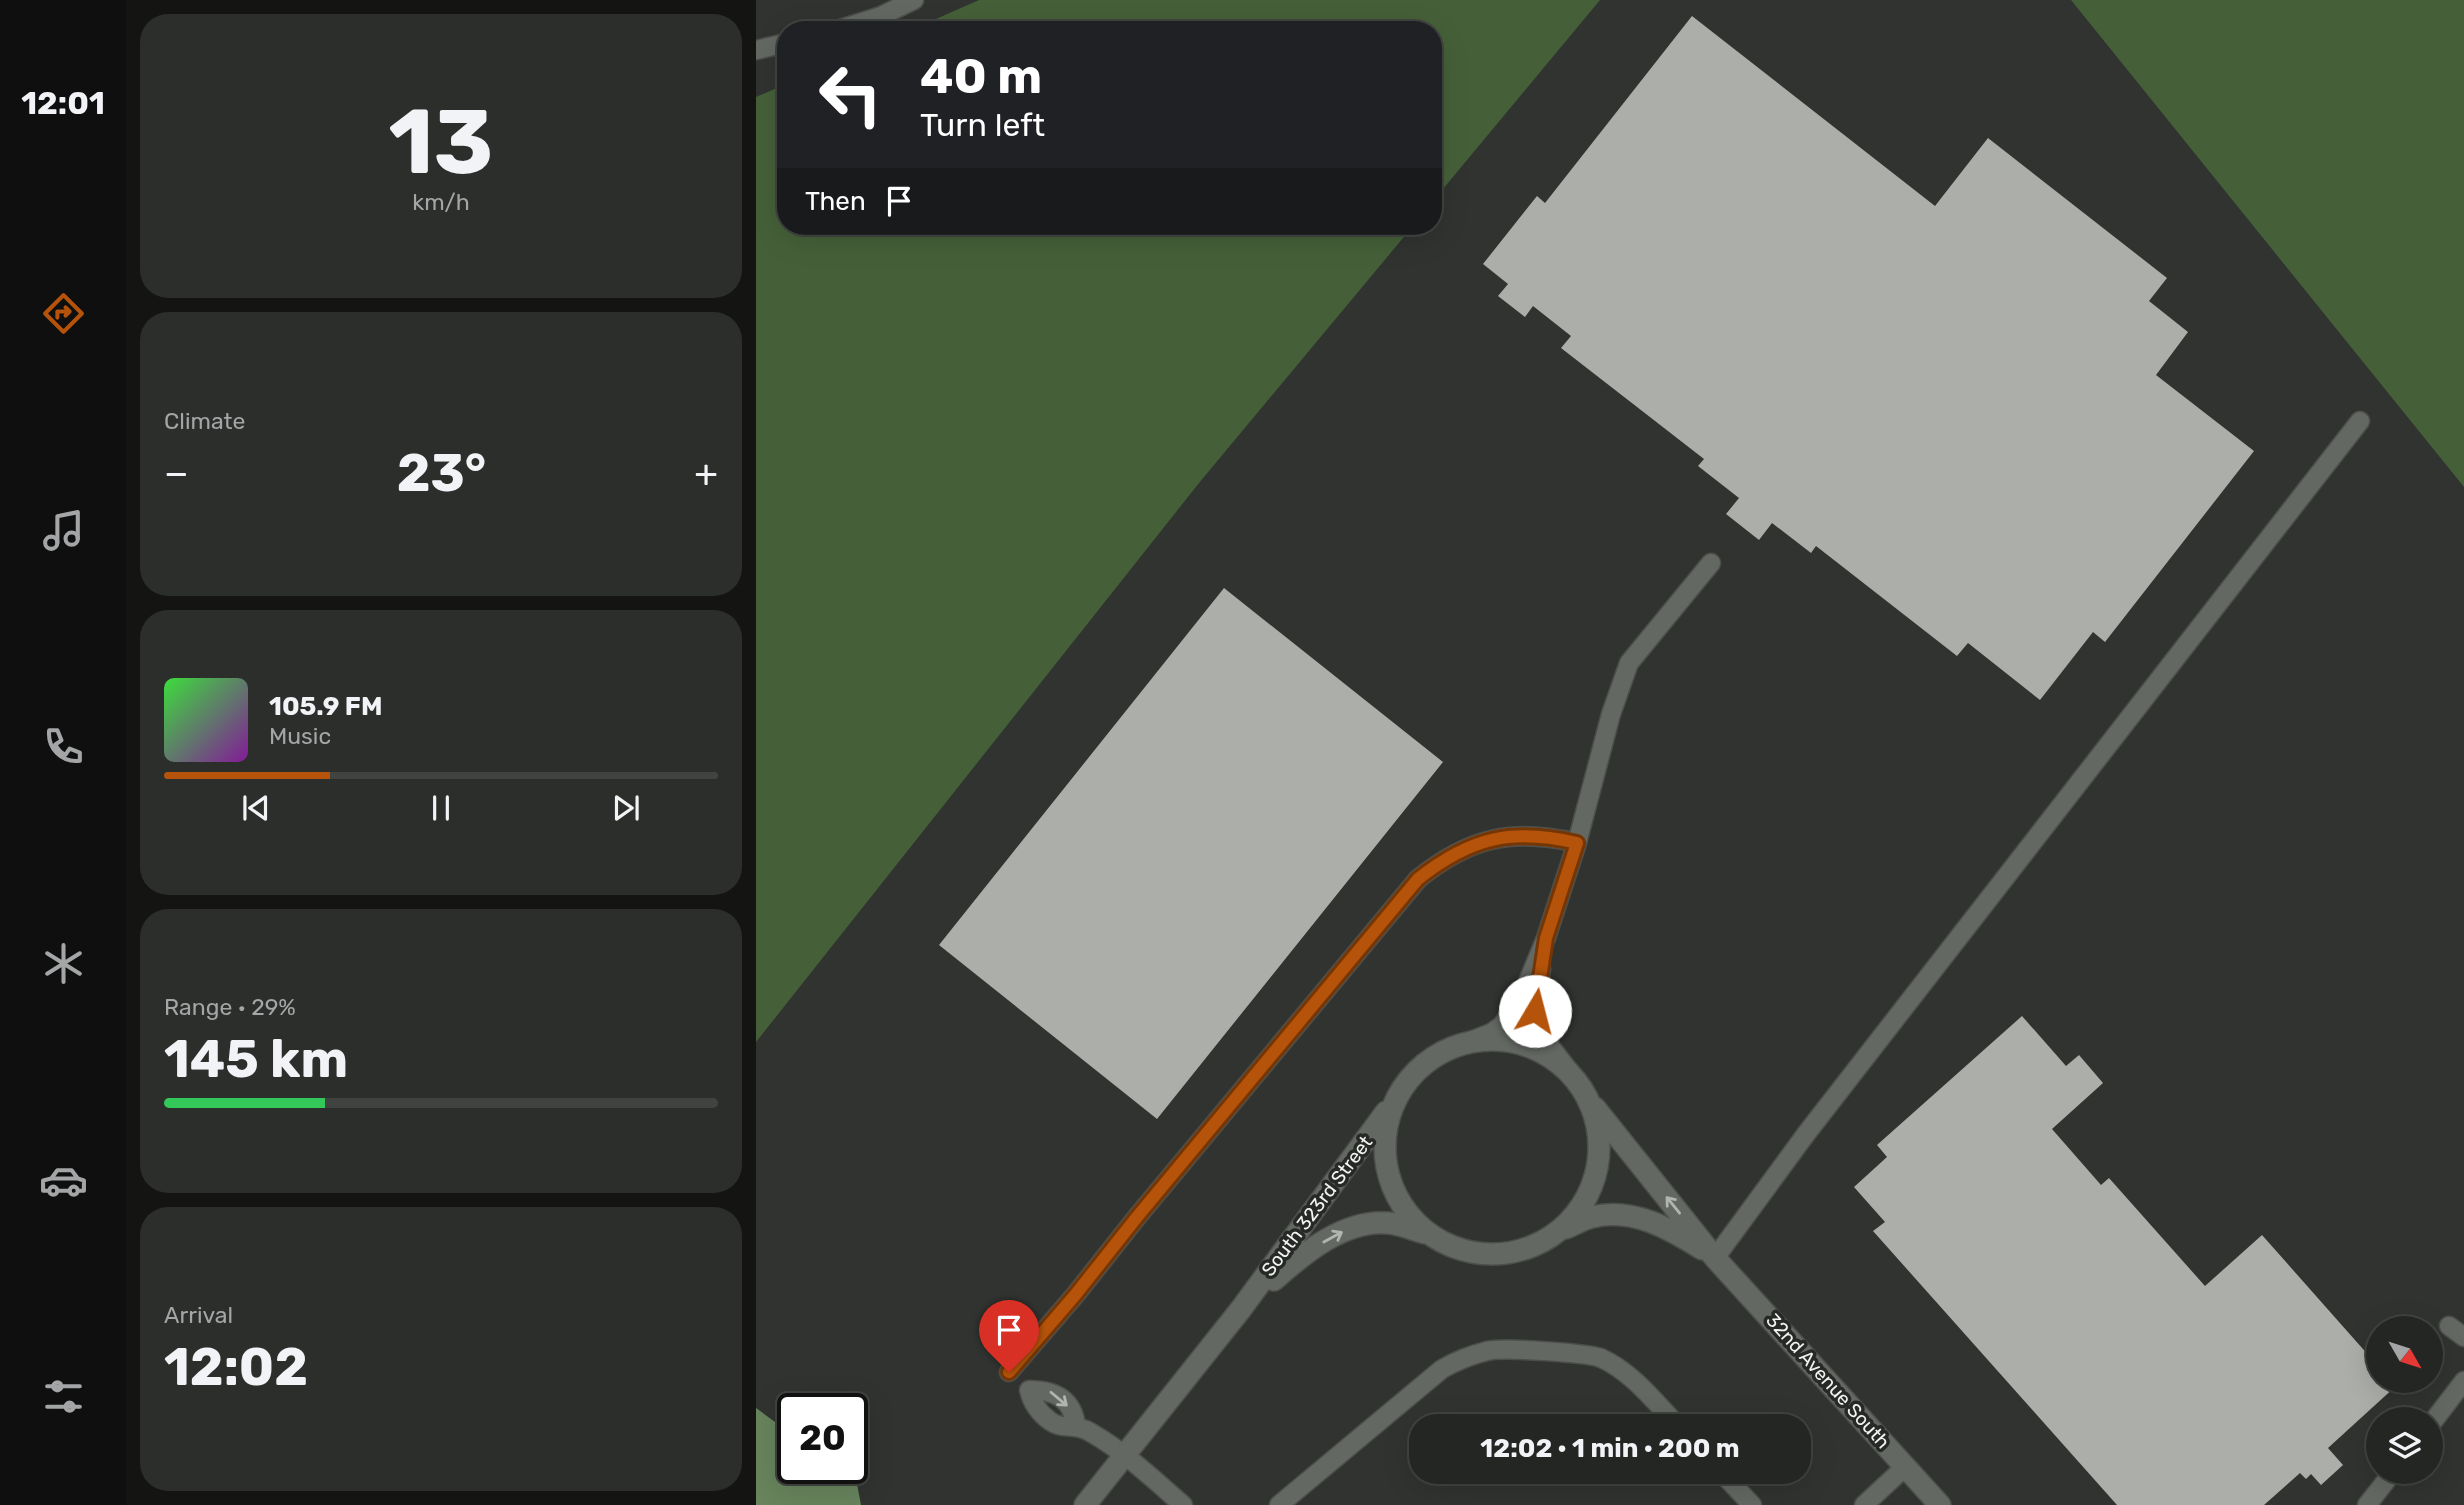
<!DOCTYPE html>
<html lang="en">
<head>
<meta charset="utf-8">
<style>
  body { margin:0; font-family:Rubik,sans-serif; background:#2c2e2b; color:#f1f3f6; height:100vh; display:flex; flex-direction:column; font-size:26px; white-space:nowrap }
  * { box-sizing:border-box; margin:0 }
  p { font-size:23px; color:#a3a5a6 }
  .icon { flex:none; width:38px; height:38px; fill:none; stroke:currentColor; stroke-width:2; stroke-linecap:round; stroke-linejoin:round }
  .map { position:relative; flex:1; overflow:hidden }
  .sheet { display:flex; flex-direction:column; gap:14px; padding:14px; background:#141513; width:630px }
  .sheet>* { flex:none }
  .guide { position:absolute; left:21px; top:21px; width:665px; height:214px; border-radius:28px; box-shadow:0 7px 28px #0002,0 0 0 2px #414341; background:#202124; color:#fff; overflow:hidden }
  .needle { width:46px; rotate:129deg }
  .tools { position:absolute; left:1610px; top:1316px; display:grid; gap:14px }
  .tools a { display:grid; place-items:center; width:77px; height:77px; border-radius:50%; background:#242623; box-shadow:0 7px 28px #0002,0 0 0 2px #414341; font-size:35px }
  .speed { position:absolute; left:21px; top:1393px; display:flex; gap:14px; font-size:35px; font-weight:700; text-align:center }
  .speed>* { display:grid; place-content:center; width:91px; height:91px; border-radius:50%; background:#242623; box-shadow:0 7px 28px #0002,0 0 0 2px #414341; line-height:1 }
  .speed .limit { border:4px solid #111; border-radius:10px; background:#fff; color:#111 }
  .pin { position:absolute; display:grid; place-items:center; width:60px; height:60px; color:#fff; margin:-72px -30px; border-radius:50% 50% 50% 0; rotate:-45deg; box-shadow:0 0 7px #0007 }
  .pin .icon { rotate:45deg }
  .me { position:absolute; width:77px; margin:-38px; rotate:8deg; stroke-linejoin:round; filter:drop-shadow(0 0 5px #0008) }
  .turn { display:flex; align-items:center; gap:24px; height:147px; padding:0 28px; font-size:32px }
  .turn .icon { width:91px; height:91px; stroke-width:2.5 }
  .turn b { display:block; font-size:49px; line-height:60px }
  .then { display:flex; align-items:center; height:66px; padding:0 28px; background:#0003; gap:14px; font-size:26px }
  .big { font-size:52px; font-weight:700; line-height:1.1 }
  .sheet .card { flex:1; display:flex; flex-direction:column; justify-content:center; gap:10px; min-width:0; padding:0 24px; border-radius:28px; background:#2c2e2b }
  .sheet .dial { align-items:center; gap:0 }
  .dial b { font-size:91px; line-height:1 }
  .song { display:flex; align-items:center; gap:21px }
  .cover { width:84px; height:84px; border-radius:10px; background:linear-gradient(135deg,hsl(120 70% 55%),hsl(290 70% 35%)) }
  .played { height:7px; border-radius:4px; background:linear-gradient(90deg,#b45309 30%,#414341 30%) }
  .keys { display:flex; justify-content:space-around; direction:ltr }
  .heat { display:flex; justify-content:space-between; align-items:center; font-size:38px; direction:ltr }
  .charge { height:10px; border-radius:5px; background:linear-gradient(90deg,#34c759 29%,#414341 0) }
  .trip { position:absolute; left:653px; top:1414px; width:402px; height:70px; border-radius:28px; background:#242623; box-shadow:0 7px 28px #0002,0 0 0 2px #414341; font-weight:700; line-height:70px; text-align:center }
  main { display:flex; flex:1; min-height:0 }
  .dock { display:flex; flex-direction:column; width:126px; justify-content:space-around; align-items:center; background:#0e0f0e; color:#a3a5a6 }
  .dock .icon { width:49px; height:49px }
  .dock .on { color:#b45309 }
  .dock b { font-size:32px; color:#f1f3f6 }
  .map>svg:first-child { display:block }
</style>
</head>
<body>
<main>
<nav class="dock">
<b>12:01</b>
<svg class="icon on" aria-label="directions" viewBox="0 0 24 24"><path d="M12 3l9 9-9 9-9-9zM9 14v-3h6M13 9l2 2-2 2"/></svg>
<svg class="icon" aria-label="music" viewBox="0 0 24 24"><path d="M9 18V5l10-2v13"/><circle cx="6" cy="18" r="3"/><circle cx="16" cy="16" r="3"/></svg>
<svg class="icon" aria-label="phone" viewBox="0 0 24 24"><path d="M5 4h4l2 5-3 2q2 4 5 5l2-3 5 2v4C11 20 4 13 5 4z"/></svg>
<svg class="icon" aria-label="climate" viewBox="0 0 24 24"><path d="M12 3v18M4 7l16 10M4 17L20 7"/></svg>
<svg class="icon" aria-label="car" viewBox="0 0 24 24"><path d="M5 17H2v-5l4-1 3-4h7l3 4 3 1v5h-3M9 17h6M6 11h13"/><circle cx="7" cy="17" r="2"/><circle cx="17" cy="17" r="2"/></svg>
<svg class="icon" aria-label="filters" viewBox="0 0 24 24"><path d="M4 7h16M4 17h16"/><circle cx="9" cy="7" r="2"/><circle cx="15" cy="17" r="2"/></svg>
</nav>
<section class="sheet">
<div class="card dial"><b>13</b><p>km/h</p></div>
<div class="card"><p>Climate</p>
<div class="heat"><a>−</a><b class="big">23°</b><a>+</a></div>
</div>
<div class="card">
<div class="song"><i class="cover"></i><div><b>105.9 FM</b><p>Music</p></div></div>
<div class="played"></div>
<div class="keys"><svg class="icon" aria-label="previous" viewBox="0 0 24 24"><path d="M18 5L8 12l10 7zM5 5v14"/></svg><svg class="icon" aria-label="pause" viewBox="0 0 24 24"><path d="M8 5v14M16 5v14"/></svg><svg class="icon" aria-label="next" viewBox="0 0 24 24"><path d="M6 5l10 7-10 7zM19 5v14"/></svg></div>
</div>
<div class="card"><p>Range · 29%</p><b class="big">145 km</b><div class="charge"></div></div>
<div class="card"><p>Arrival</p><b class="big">12:02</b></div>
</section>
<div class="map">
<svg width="1708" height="1505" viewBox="0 0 1708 1505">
  <rect width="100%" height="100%" fill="#30332f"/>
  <path fill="#456039" d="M 223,0 L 844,0 L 677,201 L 677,30 L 155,30 Z
    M 1315,0 L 1708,0 L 1708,487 Z
    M 30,84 L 30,226 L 657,226 L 443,483 L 0,1042 L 0,97 Z"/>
  <path fill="#67845c" d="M 0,1408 L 37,1435 L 37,1468 L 83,1468 L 101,1484 L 105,1505 L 0,1505 Z"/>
  <path fill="#abaea9" d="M 936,16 L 1179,206 L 1232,138 L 1411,278 L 1393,301 L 1432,332 L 1400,375 L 1498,451 L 1349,642 L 1337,632 L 1284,700 L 1212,643 L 1201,656 L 1060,546 L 1055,553 L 1016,523 L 1003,540 L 970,514 L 983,498 L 942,466 L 948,459 L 805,348 L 815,336 L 777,306 L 769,317 L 742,296 L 752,284 L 727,264 L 781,196 L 789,203 Z
    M 468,588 L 687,762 L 401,1119 L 183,945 Z
    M 1266,1016 L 1310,1066 L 1323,1055 L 1347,1083 L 1296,1129 L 1345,1185 L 1353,1178 L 1449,1286 L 1506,1235 L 1622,1366 L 1622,1381 L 1635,1381 L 1640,1386 L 1572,1448 L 1587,1465 L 1565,1485 L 1555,1474 L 1550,1479 L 1544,1473 L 1508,1505 L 1361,1505 L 1117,1231 L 1129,1222 L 1098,1187 L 1131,1157 L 1121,1145 Z"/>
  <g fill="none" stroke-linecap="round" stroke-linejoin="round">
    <defs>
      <path id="service" d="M 81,30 L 125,16 L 158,0
        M 0,50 L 30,43
        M 785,969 L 779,1011 L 783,1032 L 814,1072
        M 717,1040 L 735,1033 L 745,1026 L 763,1003 L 790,938 L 821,843 L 855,714 L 873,663 L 955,563
        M 959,1258 L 1050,1134 L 1604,421
        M 1693,1326 L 1708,1337
        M 253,1372 L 320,1294 L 381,1217 L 662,879 C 714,837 756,828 821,843
        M 1675,1424 L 1708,1381
        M 320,1425 C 316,1398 298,1390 273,1390 C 276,1403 283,1413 294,1421 C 308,1431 317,1422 334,1432 C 369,1452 397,1479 427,1505
        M 965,1472 L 996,1505
        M 523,1505 L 686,1369 C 700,1361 715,1355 731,1351 C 746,1347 831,1353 845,1358 C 876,1372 899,1402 922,1426
        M 1108,1505 L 1149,1467
        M 1611,1505 L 1637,1472"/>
      <path id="minor" d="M629 1147a107 107 0 1 1 214 0a107 107 0 1 1-214 0Z
        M 839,1108 L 959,1258 L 1184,1505
        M 810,1228 C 818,1225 827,1219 836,1217 C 876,1207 913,1228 946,1249
        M 518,1280 C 548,1253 589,1219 632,1223 C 644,1224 658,1230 669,1233
        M 329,1505 L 485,1309 L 630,1112"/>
    </defs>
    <use href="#service" stroke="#4c4e4b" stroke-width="21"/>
    <use href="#minor" stroke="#4c4e4b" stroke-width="24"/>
    <use href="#service" stroke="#646863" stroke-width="18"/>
    <use href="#minor" stroke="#646863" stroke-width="21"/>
  </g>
  <defs><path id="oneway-shaft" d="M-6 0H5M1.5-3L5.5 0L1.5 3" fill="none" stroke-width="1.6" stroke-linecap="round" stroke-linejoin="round" transform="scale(1.75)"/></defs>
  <g stroke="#b2b4b1">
    <use href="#oneway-shaft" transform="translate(917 1205) rotate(-129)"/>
    <use href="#oneway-shaft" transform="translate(577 1237) rotate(-29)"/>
    <use href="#oneway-shaft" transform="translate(303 1399) rotate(40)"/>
  </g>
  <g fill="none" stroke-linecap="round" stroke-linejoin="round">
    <defs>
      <path id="route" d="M 253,1372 L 320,1294 L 381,1217 L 662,879 C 715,837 756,828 821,843 L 790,938 L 779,1011"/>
    </defs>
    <use href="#route" stroke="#753606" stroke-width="18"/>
    <use href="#route" stroke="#b45309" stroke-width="12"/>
  </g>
  <g text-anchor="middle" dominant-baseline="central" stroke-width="7" stroke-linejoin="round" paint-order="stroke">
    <g font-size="19" fill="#f1f3f1" stroke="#262925">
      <text transform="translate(561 1206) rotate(-53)">South 323rd Street</text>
      <text transform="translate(1072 1381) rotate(48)">32nd Avenue South</text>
    </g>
  </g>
</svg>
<div class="tools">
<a><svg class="needle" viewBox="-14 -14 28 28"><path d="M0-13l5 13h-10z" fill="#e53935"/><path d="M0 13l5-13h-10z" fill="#a3a5a6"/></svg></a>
<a><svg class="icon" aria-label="layers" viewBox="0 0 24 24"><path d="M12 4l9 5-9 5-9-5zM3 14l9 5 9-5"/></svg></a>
</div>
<div class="speed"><div class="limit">20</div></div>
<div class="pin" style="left:253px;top:1372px;background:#d93025"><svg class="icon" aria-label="arrive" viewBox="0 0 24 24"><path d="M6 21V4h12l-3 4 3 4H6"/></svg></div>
<svg class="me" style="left:779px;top:1011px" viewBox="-20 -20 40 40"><circle r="19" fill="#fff"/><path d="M0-13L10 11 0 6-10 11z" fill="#b45309"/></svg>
<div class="trip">12:02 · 1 min · 200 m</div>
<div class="guide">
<div class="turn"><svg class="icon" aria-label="left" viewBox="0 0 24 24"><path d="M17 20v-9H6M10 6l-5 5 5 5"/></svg><div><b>40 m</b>Turn left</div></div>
<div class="then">Then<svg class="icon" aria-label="arrive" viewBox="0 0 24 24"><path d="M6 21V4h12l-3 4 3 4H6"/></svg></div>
</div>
</div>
</main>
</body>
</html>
